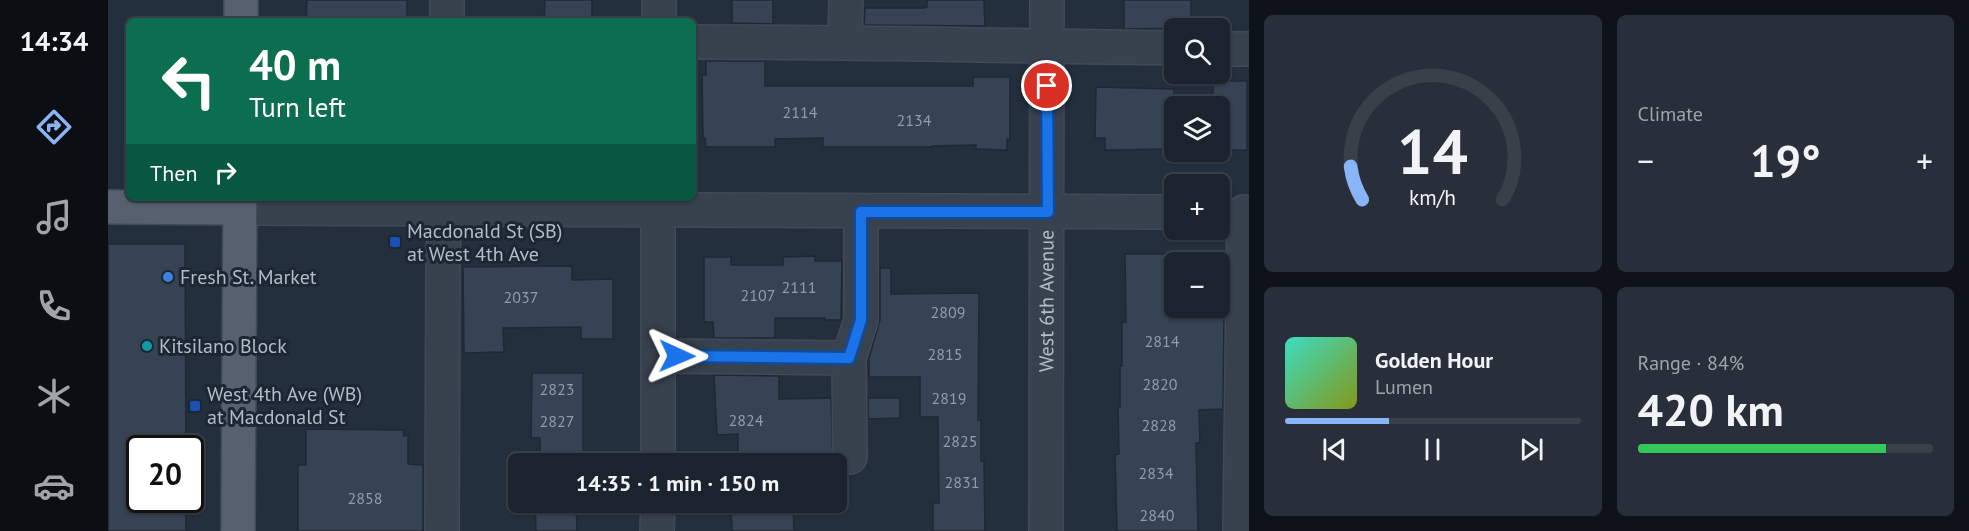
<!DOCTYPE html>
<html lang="en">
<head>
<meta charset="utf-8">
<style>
  body { margin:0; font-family:"PT Sans",sans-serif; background:#282f3a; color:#f1f3f6; height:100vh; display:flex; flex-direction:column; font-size:22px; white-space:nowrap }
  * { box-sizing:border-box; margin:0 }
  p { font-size:20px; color:#a0a4aa }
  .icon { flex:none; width:33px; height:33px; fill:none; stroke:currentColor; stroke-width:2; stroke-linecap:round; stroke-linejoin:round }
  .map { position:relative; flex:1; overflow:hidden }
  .side { display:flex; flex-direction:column; gap:15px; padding:15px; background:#0f1319; width:720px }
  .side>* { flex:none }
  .hud { position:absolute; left:18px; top:18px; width:570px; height:183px; border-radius:9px; box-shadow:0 2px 4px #0004,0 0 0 2px #39404a; background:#0b6e4f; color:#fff; overflow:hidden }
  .tools { position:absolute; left:1056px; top:18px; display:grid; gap:12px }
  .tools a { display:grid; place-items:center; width:66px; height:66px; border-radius:9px; background:#1b232e; box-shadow:0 2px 4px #0004,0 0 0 2px #39404a; font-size:30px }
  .speed { position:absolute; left:18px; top:435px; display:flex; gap:12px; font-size:30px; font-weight:700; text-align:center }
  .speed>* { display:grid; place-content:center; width:78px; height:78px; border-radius:50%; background:#1b232e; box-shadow:0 2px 4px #0004,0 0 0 2px #39404a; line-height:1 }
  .speed .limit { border:3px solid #111; border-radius:9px; background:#fff; color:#111 }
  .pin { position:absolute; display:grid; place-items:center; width:51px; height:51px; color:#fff; margin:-26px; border:3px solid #fff; border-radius:50%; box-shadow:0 2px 6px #0007 }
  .me { position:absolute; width:66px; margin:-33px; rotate:91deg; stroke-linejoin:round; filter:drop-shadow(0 0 4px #0008) }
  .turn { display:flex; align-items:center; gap:21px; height:126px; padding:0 24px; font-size:27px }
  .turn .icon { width:78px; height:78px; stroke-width:2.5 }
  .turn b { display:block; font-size:42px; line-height:51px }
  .then { display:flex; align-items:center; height:57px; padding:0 24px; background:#0003; gap:12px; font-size:22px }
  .big { font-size:45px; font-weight:700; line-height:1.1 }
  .side .tile { flex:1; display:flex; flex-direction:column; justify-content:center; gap:9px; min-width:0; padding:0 21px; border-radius:9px; background:#282f3a }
  .side .dial { align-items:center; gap:0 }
  .dial svg { height:156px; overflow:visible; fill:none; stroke:#39404a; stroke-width:7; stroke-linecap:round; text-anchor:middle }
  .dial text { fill:#f1f3f6; stroke:none }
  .song { display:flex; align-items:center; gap:18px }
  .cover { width:72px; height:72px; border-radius:9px; background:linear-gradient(135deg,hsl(170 70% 55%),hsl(70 70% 35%)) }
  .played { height:6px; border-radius:3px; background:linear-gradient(90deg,#8ab4f8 35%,#39404a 35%) }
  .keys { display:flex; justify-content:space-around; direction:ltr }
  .heat { display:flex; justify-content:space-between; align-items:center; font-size:33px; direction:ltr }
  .charge { height:9px; border-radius:4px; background:linear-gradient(90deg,#34c759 84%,#39404a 0) }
  .side .tiles { flex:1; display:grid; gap:15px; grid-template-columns:repeat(2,1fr) }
  .trip { position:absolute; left:400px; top:453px; width:339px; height:60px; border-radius:9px; background:#1b232e; box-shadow:0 2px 4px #0004,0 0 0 2px #39404a; font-weight:700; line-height:60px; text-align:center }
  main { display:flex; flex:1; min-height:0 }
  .tabs { display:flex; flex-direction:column; width:108px; justify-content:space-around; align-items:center; background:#0b0e12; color:#a0a4aa }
  .tabs .icon { width:42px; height:42px }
  .tabs .selected { color:#8ab4f8 }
  .tabs b { font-size:27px; color:#f1f3f6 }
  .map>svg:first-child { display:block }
</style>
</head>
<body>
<main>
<nav class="tabs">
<b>14:34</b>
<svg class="icon selected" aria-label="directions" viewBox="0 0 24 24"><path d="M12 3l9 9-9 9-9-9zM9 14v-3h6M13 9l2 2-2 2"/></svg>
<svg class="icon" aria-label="music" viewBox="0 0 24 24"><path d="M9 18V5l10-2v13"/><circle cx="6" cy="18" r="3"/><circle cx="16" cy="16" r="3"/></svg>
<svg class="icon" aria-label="phone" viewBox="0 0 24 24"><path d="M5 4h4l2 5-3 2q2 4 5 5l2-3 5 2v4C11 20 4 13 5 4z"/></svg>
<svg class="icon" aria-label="climate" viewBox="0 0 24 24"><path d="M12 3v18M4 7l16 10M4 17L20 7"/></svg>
<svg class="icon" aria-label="car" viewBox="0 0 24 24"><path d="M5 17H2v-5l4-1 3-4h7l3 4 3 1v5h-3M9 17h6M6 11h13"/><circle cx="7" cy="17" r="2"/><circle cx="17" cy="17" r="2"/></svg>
</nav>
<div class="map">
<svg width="1141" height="531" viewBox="0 0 1141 531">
  <rect width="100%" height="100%" fill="#242f3e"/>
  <path fill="#364354" stroke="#1f2835" stroke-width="1.5" d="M 199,0 L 299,0 L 299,21 L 198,21 Z
    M 437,0 L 484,0 L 484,21 L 436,21 Z
    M 624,0 L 665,0 L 665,24 L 624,23 Z
    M 819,0 L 876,0 L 877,26 L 756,25 L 757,8 L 816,8 L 819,7 Z
    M 1016,0 L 1083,0 L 1083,28 L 1016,29 Z
    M 598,61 L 657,61 L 657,86 L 865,86 L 865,77 L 902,77 L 902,139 L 899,139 L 899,150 L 868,149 L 868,145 L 824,146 L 824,147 L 715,147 L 715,138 L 667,139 L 667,147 L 598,147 L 597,138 L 595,137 L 594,75 L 598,75 Z
    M 1105,81 L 1139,81 L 1139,150 L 1112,150 L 1112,106 L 1105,106 Z
    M 988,87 L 1066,89 L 1066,138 L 1062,138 L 1062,149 L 997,150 L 997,138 L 987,138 Z
    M 0,244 L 77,244 L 78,448 L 32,448 L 32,500 L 78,500 L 78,531 L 0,531 Z
    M 1017,254 L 1066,254 L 1066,308 L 1071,308 L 1071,315 L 1116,314 L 1115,409 L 1091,410 L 1092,443 L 1088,443 L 1090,531 L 1009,531 L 1007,455 L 1011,454 L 1010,407 L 1012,407 L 1012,366 L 1014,366 L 1014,322 L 1018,322 Z
    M 707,256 L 707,261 L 734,261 L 733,320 L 717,320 L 717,318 L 667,318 L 667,338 L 606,338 L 605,322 L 596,322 L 596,257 L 623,257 L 623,265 L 675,265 L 675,257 Z
    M 464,266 L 464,280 L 505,279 L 505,339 L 473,339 L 473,327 L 395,328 L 396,352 L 356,353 L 355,267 Z
    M 772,268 L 783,268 L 783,294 L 871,293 L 870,420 L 873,420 L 873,461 L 876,461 L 877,531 L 825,531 L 825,503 L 831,503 L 830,417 L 812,417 L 812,377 L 761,377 L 761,358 L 772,320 Z
    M 424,373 L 475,373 L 475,464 L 432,464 L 432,438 L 423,438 Z
    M 606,375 L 671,376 L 671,399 L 723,398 L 725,464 L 630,464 L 630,434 L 609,435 Z
    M 760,398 L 792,398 L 792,418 L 760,419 Z
    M 198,429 L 295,430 L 296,436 L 300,435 L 300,464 L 315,465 L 315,531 L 190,531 L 190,465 L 198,465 Z
    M 427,502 L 468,502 L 469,531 L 428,531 Z
    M 685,505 L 686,531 L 624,531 L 623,506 Z"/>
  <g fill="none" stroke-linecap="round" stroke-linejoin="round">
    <defs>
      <g id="minor">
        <path d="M 339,21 L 339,0"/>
        <path d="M 551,21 L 551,0"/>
        <path d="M 585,42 C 746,42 906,46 1066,48"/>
        <path d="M 737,42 L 738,0"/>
        <path d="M 1112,49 L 1141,49"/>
        <path d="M 131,208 L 1066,212"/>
        <path d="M 551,356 L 741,358"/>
        <path d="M 742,457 L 741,358 L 753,320 L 753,212"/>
        <path d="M 550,464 L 550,198"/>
        <path d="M 334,531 L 335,252 L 338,198"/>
        <path d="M 549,531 L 550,502"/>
        <path id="s1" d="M 938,531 L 939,0"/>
        <path d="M 1132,531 L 1136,212"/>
      </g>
      <path id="major" d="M 133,21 L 133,0
        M 0,207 L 131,208
        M 130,531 L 132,198"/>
    </defs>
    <use href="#minor" stroke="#414a57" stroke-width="36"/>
    <use href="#major" stroke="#414a57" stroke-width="36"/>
    <use href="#minor" stroke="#38414e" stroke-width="33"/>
    <use href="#major" stroke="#56606e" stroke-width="33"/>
  </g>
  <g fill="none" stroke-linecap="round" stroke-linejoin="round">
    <defs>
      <path id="route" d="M 569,356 L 741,358 L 753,320 L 753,212 L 940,212 L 939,86"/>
    </defs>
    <use href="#route" stroke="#114b97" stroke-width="15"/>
    <use href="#route" stroke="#1a73e8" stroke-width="10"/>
  </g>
  <g fill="#1a4fb4" stroke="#1d2633" stroke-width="2">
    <rect x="281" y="236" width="12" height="12" rx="3"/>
    <rect x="81" y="400" width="12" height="12" rx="3"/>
  </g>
  <circle fill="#3f7fe0" stroke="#1d2633" stroke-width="2" cx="60" cy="277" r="6"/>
  <circle fill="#0f9aa8" stroke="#1d2633" stroke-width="2" cx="39" cy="346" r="6"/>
  <g text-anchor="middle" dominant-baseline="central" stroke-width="6" stroke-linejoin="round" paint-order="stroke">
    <g font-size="16" fill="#929caa">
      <text x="692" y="112">2114</text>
      <text x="806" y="120">2134</text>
      <text x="691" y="287">2111</text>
      <text x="650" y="295">2107</text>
      <text x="413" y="297">2037</text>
      <text x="840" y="312">2809</text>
      <text x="1054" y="341">2814</text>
      <text x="837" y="354">2815</text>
      <text x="1052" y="384">2820</text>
      <text x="449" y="389">2823</text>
      <text x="841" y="398">2819</text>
      <text x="638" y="420">2824</text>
      <text x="449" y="421">2827</text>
      <text x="1051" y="425">2828</text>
      <text x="852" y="441">2825</text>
      <text x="1048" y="473">2834</text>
      <text x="854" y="482">2831</text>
      <text x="257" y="498">2858</text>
      <text x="1049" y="515">2840</text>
    </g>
    <g font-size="20" fill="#b4bcc9" stroke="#1d2633" text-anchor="start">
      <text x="299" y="231">Macdonald St (SB)<tspan x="299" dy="23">at West 4th Ave</tspan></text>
      <text x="72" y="277">Fresh St. Market</text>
      <text x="51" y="346">Kitsilano Block</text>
      <text x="99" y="394">West 4th Ave (WB)<tspan x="99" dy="23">at Macdonald St</tspan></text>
    </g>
    <g font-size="20" fill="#b4bcc9" stroke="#1d2633">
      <text stroke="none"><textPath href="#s1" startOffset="230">West 6th Avenue</textPath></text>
    </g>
  </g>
</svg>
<div class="tools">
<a><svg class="icon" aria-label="search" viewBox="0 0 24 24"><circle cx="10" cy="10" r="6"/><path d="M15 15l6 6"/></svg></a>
<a><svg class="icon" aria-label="layers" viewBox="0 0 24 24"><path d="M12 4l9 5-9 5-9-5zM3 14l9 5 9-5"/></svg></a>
<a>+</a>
<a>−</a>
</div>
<div class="speed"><div class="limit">20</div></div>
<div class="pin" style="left:939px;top:86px;background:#d93025"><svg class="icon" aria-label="arrive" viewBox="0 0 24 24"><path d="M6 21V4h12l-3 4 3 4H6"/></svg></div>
<svg class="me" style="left:569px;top:356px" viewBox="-20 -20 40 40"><path d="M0-17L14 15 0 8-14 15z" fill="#1a73e8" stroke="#fff" stroke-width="4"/></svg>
<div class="trip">14:35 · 1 min · 150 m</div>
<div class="hud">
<div class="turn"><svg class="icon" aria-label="left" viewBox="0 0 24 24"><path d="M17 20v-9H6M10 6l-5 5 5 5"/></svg><div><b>40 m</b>Turn left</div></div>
<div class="then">Then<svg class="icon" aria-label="right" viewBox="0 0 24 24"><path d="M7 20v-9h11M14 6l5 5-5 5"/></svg></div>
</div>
</div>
<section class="side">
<div class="tiles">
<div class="tile dial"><svg viewBox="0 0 100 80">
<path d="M14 69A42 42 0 1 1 86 69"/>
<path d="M14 69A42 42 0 0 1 8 52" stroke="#8ab4f8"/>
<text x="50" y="56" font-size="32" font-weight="700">14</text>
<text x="50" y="72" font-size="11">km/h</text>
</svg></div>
<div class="tile"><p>Climate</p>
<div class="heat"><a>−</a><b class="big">19°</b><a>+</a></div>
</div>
<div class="tile">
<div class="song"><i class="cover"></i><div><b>Golden Hour</b><p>Lumen</p></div></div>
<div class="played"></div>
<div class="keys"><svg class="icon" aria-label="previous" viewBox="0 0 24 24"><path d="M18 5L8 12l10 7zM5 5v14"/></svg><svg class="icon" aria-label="pause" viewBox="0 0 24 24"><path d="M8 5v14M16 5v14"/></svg><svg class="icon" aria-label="next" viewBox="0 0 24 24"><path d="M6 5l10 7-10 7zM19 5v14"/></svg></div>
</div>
<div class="tile"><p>Range · 84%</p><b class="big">420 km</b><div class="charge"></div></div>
</div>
</section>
</main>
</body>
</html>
